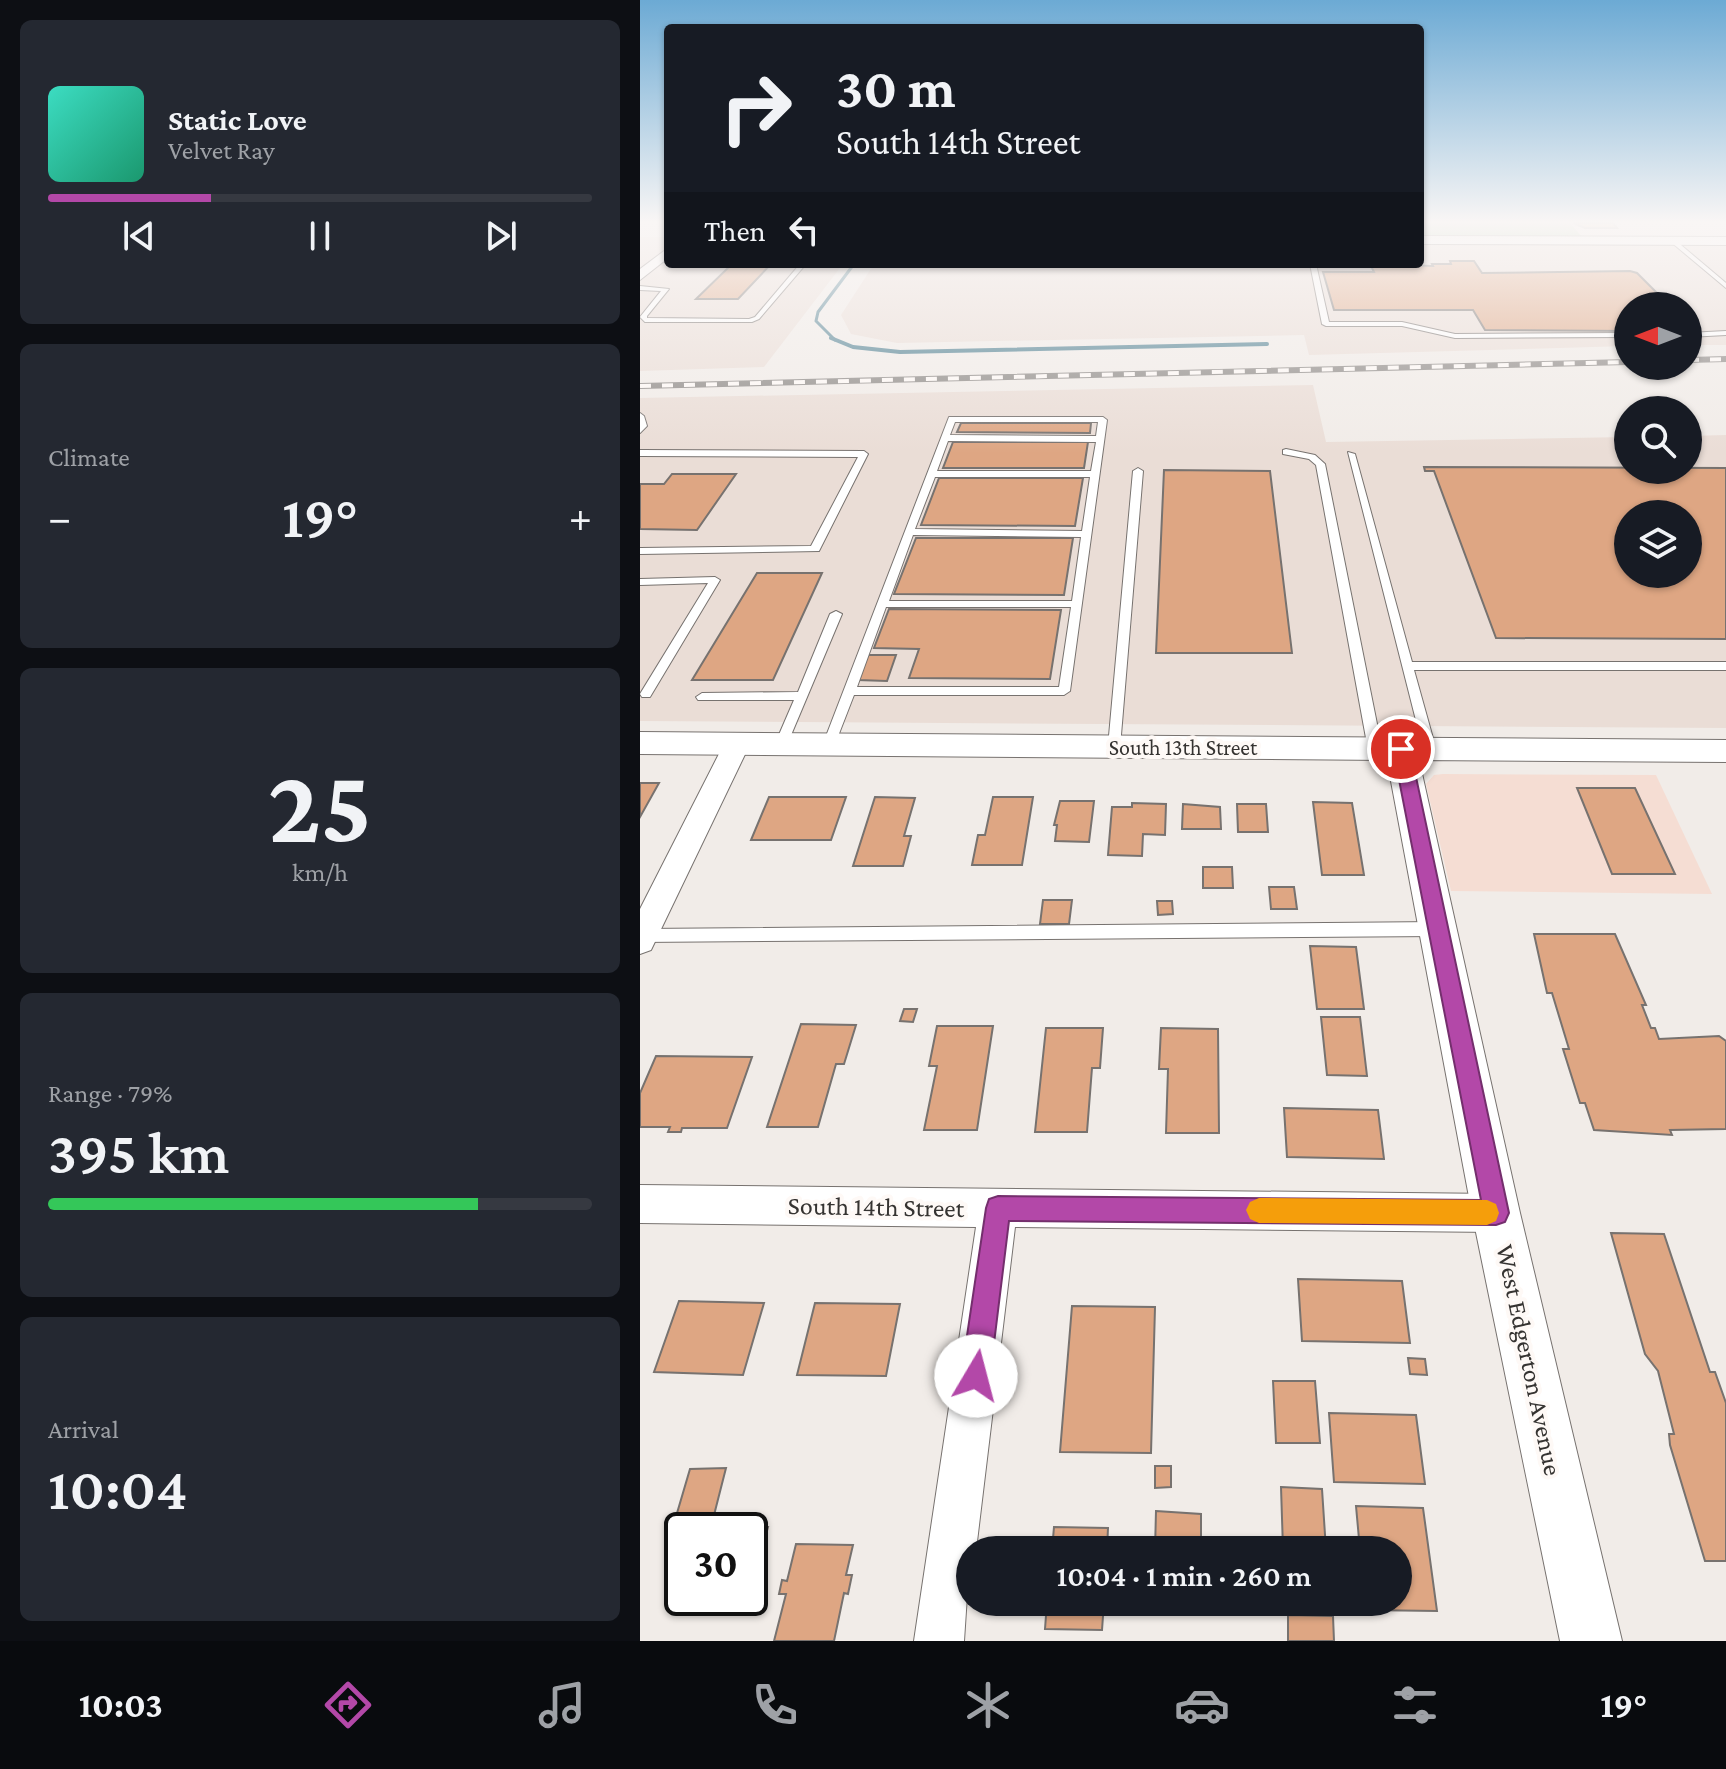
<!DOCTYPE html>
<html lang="en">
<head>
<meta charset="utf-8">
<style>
  body { margin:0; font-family:"Crimson Pro",serif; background:#242831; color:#f1f3f6; height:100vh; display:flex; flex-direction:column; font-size:30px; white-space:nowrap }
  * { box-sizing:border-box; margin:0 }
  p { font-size:26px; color:#9ea1a6 }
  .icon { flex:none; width:44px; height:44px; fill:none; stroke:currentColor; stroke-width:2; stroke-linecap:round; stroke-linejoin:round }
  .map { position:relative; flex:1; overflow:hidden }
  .panel { display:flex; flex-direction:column; gap:20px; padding:20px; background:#0d0f14; width:640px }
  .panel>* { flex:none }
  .hud { position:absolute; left:24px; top:24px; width:760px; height:244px; border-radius:8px; box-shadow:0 2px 6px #0004; background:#171b24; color:#f1f3f6; overflow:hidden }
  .needle { width:52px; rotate:270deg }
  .controls { position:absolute; left:974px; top:292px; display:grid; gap:16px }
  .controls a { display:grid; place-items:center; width:88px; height:88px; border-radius:50%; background:#171b24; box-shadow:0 2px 6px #0004; font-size:40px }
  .speed { position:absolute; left:24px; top:1512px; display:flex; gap:16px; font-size:40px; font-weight:700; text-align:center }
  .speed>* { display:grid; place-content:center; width:104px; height:104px; border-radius:50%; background:#171b24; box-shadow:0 2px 6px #0004; line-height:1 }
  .speed .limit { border:4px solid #111; border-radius:12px; background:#fff; color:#111 }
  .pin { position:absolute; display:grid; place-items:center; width:68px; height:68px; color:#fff; margin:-34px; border:4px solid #fff; border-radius:50%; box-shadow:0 2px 8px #0007 }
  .me { position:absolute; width:88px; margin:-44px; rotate:8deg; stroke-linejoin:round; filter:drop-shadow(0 0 6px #0008) }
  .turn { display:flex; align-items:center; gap:28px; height:168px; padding:0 40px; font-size:36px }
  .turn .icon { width:104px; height:104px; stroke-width:2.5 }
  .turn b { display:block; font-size:56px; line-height:68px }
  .then { display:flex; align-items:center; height:76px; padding:0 40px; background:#0003; gap:16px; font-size:30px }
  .big { font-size:60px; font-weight:600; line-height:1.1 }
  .panel .tile { flex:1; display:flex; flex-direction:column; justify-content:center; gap:12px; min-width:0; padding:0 28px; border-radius:12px; background:#242831 }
  .panel .dial { align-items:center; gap:0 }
  .dial b { font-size:104px; line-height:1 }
  .song { display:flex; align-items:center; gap:24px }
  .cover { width:96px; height:96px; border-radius:12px; background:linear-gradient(135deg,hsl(170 70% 55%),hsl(160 70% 35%)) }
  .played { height:8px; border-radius:4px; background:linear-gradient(90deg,#b348a8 30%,#363941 30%) }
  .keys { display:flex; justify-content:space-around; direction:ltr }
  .heat { display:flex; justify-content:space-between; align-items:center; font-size:44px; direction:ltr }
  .charge { height:12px; border-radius:6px; background:linear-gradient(90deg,#34c759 79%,#363941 0) }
  .trip { position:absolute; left:316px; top:1536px; width:456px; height:80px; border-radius:40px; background:#171b24; box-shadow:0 2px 6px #0004; font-weight:600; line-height:80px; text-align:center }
  .tabs { display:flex; height:128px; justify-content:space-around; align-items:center; background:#090b0e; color:#9ea1a6 }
  .tabs .icon { width:56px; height:56px }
  .tabs .on { color:#b348a8 }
  .tabs b { font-size:36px; color:#f1f3f6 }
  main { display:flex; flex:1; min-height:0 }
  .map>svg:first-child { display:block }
</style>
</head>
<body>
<main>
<section class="panel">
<div class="tile">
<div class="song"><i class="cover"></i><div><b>Static Love</b><p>Velvet Ray</p></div></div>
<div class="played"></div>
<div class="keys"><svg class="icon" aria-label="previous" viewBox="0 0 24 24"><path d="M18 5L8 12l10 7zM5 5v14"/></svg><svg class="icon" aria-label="pause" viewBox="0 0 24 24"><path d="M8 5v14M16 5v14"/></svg><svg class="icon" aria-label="next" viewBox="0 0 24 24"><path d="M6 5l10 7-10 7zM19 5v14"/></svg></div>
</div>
<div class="tile"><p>Climate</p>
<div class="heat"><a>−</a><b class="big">19°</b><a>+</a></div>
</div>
<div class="tile dial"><b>25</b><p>km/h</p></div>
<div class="tile"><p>Range · 79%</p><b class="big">395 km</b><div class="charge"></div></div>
<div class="tile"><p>Arrival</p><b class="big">10:04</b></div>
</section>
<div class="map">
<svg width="1086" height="1641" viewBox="0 0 1086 1641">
  <rect width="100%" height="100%" fill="#f1ece8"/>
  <path fill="#f5ddd3" d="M 803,774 L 1016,775 L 1072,894 L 811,891 L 786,784 L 794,775 Z"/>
  <path fill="#eaddd6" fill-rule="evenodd" d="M 0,237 L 28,237 L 28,264 L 203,264 L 124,367 L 0,371 Z
    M 780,243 L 1086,244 L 1086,345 L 1048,345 L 1048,306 L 988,306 L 988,346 L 669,355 L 664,335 L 257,343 L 211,334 L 201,315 L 234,264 L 780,264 Z
    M 673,385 L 686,442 L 988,437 L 988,470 L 1048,470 L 1048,436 L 1086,435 L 1086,728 L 0,721 L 0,398 ZM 988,514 L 1048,514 L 1048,574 L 988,574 Z"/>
  <path fill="#acd4ac" d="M 780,223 L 930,223 L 943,238 L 780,237 Z"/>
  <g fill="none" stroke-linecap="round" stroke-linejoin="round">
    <path stroke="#4a7c8e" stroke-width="3" d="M 195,340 L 176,321 L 178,312 L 214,264"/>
    <path stroke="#4a7c8e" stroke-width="4" d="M 191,338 L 213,347 L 260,352 L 627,344"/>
  </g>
  <path fill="#dea683" stroke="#77726f" stroke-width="2" fill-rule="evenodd" d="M 933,223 L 973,223 L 977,228 L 945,228 Z
    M 810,261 L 834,261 L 842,273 L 990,271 L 997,273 L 1030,306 L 988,306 L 988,331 L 845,330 L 833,310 L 694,310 L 683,272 L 734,272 L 730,264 L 793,266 L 792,264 L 811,264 Z
    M 92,264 L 131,264 L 98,299 L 56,299 Z
    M 321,423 L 451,423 L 450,433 L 317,432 Z
    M 313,442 L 448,442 L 444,468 L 303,468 Z
    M 784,467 L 1086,468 L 1086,639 L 856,638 L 794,471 L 785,471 ZM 988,514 L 1048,514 L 1048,574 L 988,574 Z
    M 524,470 L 630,471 L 652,653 L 516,653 Z
    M 32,474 L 96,474 L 57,530 L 0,529 L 0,484 L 24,484 Z
    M 299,478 L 443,478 L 435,526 L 281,525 Z
    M 276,538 L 433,538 L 424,595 L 254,594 Z
    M 117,573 L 182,573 L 133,680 L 52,680 Z
    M 249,609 L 421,610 L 410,679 L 269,678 L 279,649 L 234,648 Z
    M 228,655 L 256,655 L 247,681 L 218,680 Z
    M 0,783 L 19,783 L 0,817 Z
    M 937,788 L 995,788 L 1035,874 L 972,874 Z
    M 129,797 L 206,797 L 191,840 L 111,840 Z
    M 235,797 L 275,798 L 264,836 L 271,836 L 263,866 L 213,866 Z
    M 353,797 L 393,797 L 382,865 L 332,865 L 338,835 L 345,835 Z
    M 420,801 L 454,801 L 449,842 L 415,841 L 417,825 L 414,825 Z
    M 673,802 L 712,803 L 724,875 L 682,875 Z
    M 492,803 L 526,804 L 525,835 L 503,834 L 502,856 L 468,855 L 472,807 L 492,807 Z
    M 543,804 L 580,807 L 581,829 L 542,829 Z
    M 597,804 L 626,804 L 628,832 L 598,832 Z
    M 563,867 L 592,867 L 593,888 L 563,888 Z
    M 629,887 L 654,887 L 657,909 L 631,909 Z
    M 403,900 L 432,900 L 429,924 L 400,924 Z
    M 517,901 L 532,901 L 533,914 L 518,915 Z
    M 894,934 L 975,934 L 1006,1005 L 1002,1005 L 1011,1028 L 1015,1028 L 1019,1039 L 1079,1036 L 1086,1041 L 1086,1129 L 1030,1130 L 1032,1135 L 954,1130 L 945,1103 L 940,1103 L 923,1049 L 929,1049 L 912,993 L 907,993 Z
    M 670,946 L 716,947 L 724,1009 L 677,1009 Z
    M 264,1009 L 277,1009 L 273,1022 L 260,1021 Z
    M 681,1017 L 720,1017 L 727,1076 L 687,1075 Z
    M 161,1024 L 216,1025 L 204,1064 L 196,1064 L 178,1127 L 127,1127 Z
    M 297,1026 L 353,1026 L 337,1130 L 284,1130 L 297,1066 L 289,1066 Z
    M 406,1028 L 463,1028 L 460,1068 L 452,1068 L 447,1132 L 395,1132 Z
    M 521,1028 L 578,1029 L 579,1133 L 526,1133 L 528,1069 L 519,1069 Z
    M 16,1056 L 112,1057 L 87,1128 L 42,1128 L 41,1132 L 28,1132 L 30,1127 L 0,1127 L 0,1093 Z
    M 644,1108 L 738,1110 L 744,1159 L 647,1157 Z
    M 971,1233 L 1024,1234 L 1070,1372 L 1075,1372 L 1086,1403 L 1086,1561 L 1065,1561 L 1030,1445 L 1029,1434 L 1034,1434 L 1018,1371 L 1005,1354 Z
    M 658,1279 L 762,1281 L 770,1343 L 662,1341 Z
    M 39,1301 L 124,1303 L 103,1375 L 14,1372 Z
    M 175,1303 L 260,1304 L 246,1376 L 157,1375 Z
    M 432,1306 L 515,1307 L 511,1453 L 420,1452 Z
    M 768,1358 L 785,1359 L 787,1375 L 770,1374 Z
    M 633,1381 L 675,1381 L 680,1443 L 636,1443 Z
    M 689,1413 L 776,1415 L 785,1484 L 694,1482 Z
    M 515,1466 L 531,1466 L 531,1487 L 515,1488 Z
    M 86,1468 L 73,1519 L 35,1520 L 50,1469 Z
    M 641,1487 L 682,1489 L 686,1550 L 643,1549 Z
    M 716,1506 L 783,1508 L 797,1611 L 726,1610 L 725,1602 L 758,1602 L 758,1550 L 720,1550 Z
    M 516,1511 L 561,1514 L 561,1550 L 515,1550 Z
    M 85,1526 L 128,1527 L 114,1580 L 110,1580 L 110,1530 L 84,1530 Z
    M 414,1527 L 468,1528 L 467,1550 L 412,1550 Z
    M 156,1544 L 213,1545 L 206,1575 L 212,1575 L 208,1594 L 204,1593 L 194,1641 L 134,1641 L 146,1594 L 139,1594 L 142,1580 L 147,1581 Z
    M 407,1602 L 464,1602 L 462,1630 L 405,1629 Z
    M 648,1615 L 693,1616 L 694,1641 L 648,1641 Z"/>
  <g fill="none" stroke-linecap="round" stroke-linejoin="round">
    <defs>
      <path id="service" d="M 1031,240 L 1035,240 L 1086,283 L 1086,288 L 1031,242 Z
        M 160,264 L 166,264 L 119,319 L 112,322 L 5,322 L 0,317 L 21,291 L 0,290 L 0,286 L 29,289 L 7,316 L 7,318 L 109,319 L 115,317 Z
        M 670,264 L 676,264 L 689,322 L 762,322 L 815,334 L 988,333 L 988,337 L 815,338 L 762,326 L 686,326 L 682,324 Z
        M 1086,331 L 1086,335 L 1048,337 L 1048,333 Z
        M 0,413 L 4,416 L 7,426 L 0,433 Z
        M 309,417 L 463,417 L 467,420 L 430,691 L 424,695 L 214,695 L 195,744 L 189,749 L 184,747 L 183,744 ZM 315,422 L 458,422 L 456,436 L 310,435 ZM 308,441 L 456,442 L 451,471 L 297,471 ZM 295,477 L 450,477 L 442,531 L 275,529 ZM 273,535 L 441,537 L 432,601 L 249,601 ZM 246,607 L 431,607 L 419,687 L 217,687 Z
        M 646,449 L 675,455 L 685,464 L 742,749 L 740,752 L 735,754 L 728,749 L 676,465 L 669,459 L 643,454 L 643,450 Z
        M 0,450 L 224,451 L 228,454 L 179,551 L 0,554 L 0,548 L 171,546 L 218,457 L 0,456 Z
        M 708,452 L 715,454 L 772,662 L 1086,662 L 1086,670 L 774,670 L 796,749 L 789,754 L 784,752 Z
        M 498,468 L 503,471 L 480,747 L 474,752 L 468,747 L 493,471 Z
        M 75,577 L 80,580 L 10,697 L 2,697 L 0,694 L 68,583 L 0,585 L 0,579 Z
        M 196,611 L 202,614 L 146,747 L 141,749 L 135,744 L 154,700 L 58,700 L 56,697 L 62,693 L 158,692 L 190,614 Z
        M 798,922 L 803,924 L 806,929 L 803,934 L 798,936 L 0,942 L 0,930 L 2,929 Z"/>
      <path id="minor" d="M 780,236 L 1086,237 L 1086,245 L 780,244 Z
        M 28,248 L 28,258 L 0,280 L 0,269 Z
        M 97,735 L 106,737 L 110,744 L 11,950 L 0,954 L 0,909 L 84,744 L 88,737 Z
        M 0,1185 L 856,1194 L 870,1199 L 875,1213 L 870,1227 L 856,1232 L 375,1227 L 336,1550 L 330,1550 L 324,1641 L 274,1641 L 336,1227 L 0,1223 Z"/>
      <path id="tertiary" d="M 0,732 L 1086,740 L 1086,762 L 779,760 L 880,1213 L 982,1641 L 920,1641 L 832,1213 L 747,760 L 0,754 Z"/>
    </defs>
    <use href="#service" stroke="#77726f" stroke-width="2"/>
    <use href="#minor" stroke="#77726f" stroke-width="2"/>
    <use href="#tertiary" stroke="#77726f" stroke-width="2"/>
    <use href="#service" fill="#fff" fill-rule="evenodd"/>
    <use href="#minor" fill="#fff" fill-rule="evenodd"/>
    <use href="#tertiary" fill="#fff" fill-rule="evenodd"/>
    <defs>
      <path id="rail" d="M 1048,360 L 1086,359
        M 0,386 L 988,362"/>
    </defs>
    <use href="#rail" stroke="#8d8986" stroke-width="6"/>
    <use href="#rail" stroke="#fef9f6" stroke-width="4" stroke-dasharray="11" stroke-linecap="butt"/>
  </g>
  <linearGradient id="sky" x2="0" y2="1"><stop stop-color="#6caad4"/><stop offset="0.49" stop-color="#f9f6f5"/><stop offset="1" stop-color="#f9f6f5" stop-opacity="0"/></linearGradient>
  <rect width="1086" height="453" fill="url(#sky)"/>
  <path fill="#b348a8" stroke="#742f6d" stroke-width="2" d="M 761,743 L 770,749 L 869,1213 L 865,1222 L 856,1225 L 369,1221 L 350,1376 L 346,1386 L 336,1390 L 326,1386 L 321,1376 L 346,1208 L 349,1199 L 358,1196 L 841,1200 L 753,749 Z"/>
  <path fill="#f59e0b" d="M 619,1198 L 847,1200 L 856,1204 L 859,1213 L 856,1221 L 847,1225 L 619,1223 L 610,1219 L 606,1210 L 610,1202 Z"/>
  <g text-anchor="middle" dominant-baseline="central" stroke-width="8" stroke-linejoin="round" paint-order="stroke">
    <g font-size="22" fill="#353331" stroke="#fef9f6">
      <text x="543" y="747">South 13th Street</text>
    </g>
    <g font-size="26" fill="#353331" stroke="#fef9f6">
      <text transform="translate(236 1207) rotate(1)">South 14th Street</text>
      <text transform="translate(889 1360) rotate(78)">West Edgerton Avenue</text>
    </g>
  </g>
</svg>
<div class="controls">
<a><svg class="needle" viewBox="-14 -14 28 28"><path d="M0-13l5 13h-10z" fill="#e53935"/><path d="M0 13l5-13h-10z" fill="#9ea1a6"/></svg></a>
<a><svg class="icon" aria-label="search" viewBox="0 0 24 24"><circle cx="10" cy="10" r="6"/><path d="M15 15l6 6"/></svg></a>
<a><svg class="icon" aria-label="layers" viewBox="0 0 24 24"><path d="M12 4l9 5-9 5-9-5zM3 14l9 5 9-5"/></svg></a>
</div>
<div class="speed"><div class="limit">30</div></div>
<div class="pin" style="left:761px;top:749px;background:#d93025"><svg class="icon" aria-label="arrive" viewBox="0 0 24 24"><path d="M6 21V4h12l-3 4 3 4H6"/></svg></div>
<svg class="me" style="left:336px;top:1376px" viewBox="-20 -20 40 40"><circle r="19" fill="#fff"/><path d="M0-13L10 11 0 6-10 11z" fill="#b348a8"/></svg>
<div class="trip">10:04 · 1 min · 260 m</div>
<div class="hud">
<div class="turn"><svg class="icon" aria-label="right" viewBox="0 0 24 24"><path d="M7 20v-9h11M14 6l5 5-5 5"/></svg><div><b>30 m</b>South 14th Street</div></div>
<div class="then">Then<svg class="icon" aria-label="left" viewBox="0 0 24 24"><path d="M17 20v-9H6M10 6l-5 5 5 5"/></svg></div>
</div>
</div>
</main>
<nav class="tabs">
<b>10:03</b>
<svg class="icon on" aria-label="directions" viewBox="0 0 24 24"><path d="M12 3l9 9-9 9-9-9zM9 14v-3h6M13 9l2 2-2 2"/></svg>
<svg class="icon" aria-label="music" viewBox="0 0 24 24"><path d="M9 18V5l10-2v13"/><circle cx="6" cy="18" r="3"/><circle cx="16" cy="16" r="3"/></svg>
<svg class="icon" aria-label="phone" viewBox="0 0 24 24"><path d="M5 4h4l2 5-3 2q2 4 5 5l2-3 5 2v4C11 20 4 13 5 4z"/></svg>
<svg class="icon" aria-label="climate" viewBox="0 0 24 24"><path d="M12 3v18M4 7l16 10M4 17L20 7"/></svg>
<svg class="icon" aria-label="car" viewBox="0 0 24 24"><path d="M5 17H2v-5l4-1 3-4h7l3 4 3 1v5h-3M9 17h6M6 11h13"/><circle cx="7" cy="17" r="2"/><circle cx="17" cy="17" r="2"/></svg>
<svg class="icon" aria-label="filters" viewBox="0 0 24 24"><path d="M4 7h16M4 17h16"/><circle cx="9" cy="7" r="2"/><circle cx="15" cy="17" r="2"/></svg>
<b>19°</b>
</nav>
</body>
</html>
